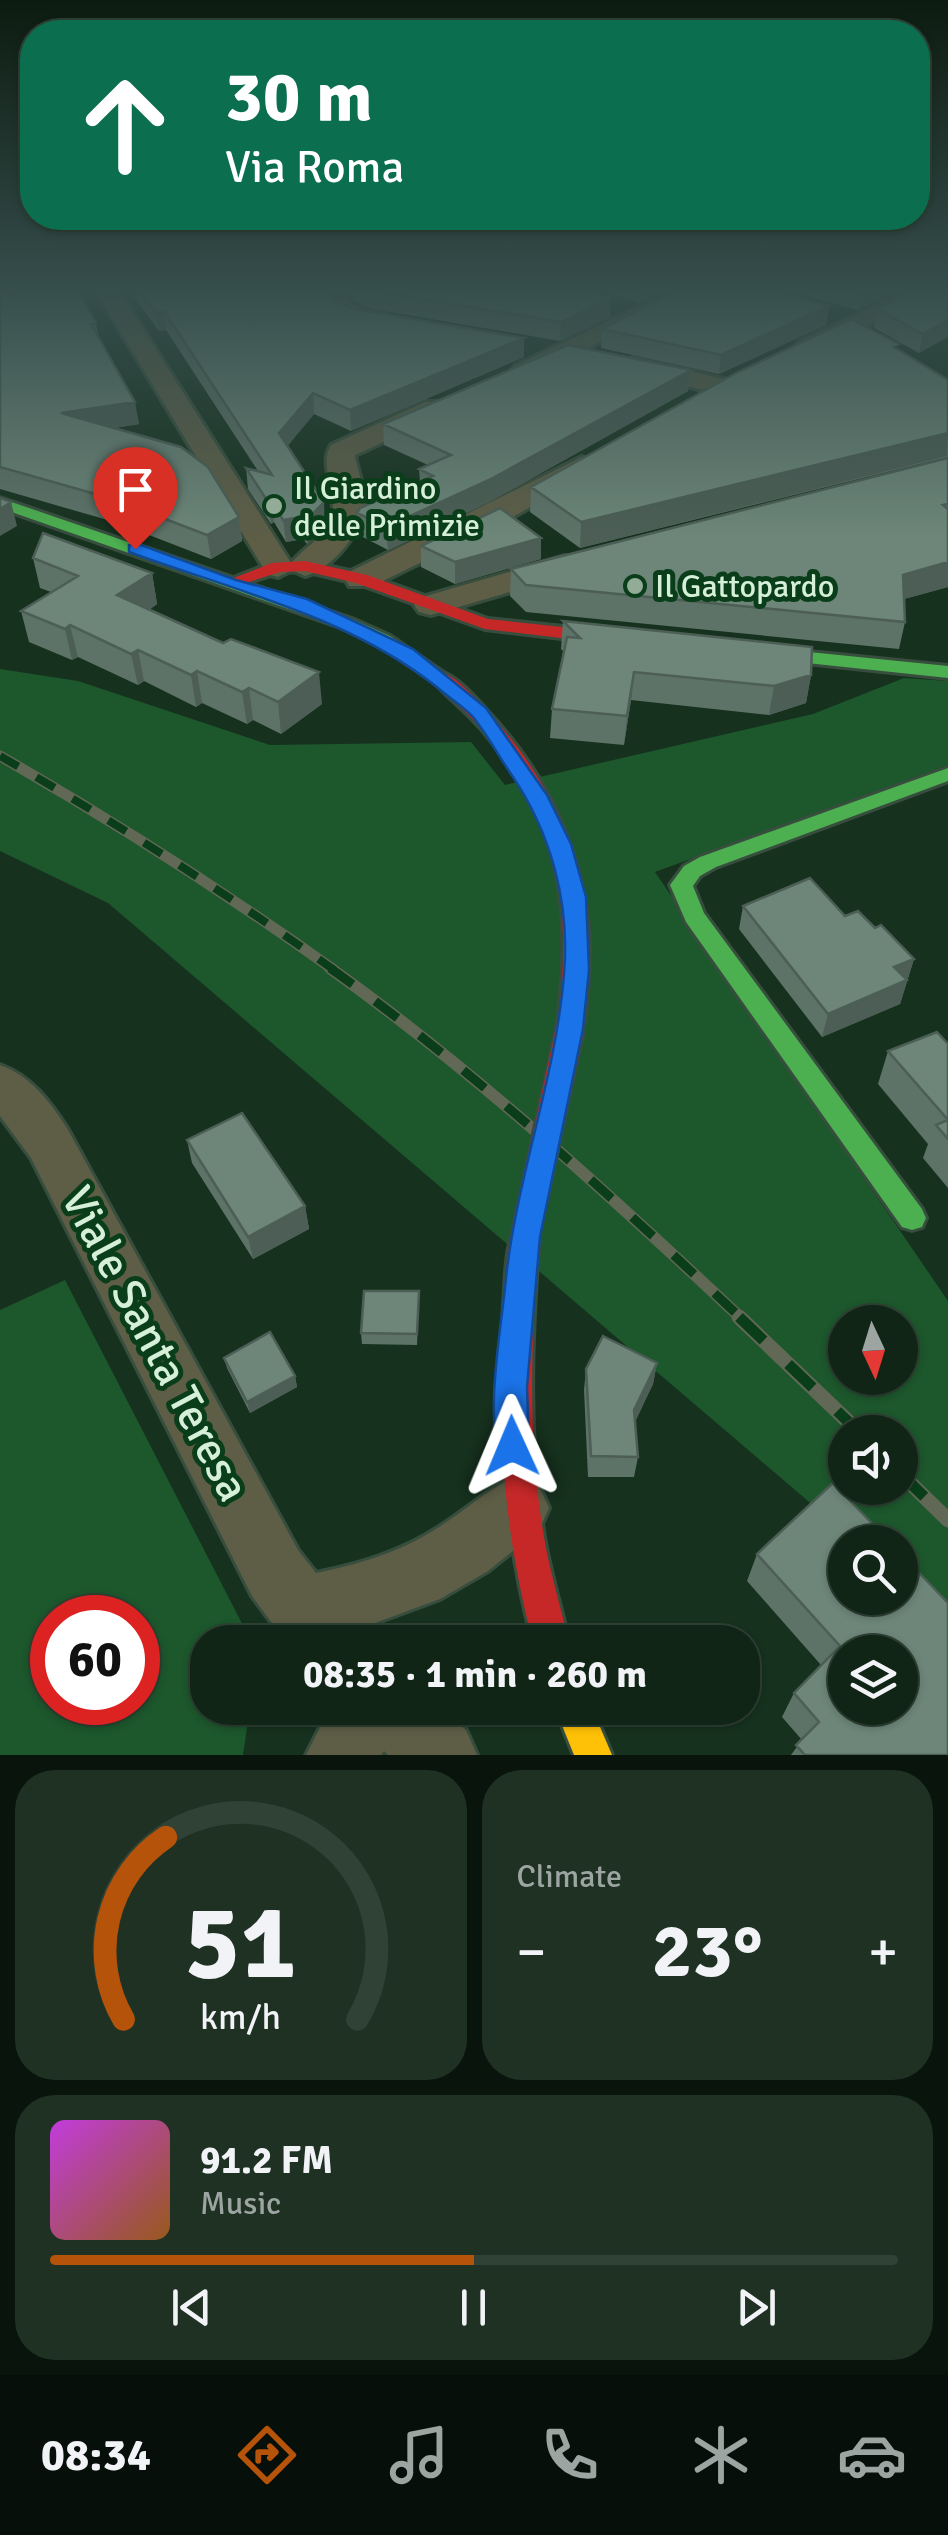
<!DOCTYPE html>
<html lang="en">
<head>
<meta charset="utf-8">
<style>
  body { margin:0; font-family:Signika,sans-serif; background:#1e3123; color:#f1f3f6; height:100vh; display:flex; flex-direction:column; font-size:38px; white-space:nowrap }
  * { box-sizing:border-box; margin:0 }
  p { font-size:32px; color:#9ca5a1 }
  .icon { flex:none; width:55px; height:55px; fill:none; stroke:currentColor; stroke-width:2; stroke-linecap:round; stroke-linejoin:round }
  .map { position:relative; height:1755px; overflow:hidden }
  .panel { display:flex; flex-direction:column; gap:15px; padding:15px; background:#09140c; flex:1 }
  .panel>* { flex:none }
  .hud { position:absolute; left:20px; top:20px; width:910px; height:210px; border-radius:40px; box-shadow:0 2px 8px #0004,0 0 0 2px #304235; background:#0b6e4f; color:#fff; overflow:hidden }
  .needle { width:65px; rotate:176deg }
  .tools { position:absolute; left:828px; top:1305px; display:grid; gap:20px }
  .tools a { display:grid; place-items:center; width:90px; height:90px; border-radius:50%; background:#102516; box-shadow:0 2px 8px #0004,0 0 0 2px #304235; font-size:50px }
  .speed { position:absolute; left:30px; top:1595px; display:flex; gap:20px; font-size:50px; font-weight:700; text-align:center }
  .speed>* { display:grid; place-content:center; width:130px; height:130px; border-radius:50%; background:#102516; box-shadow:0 2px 8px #0004,0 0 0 2px #304235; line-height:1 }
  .speed .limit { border:15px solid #d22; background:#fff; color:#111 }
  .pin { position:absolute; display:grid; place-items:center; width:85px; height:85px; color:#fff; margin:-102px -42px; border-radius:50% 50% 50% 0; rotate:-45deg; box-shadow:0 0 10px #0007 }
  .pin .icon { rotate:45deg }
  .me { position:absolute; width:110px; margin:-55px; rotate:359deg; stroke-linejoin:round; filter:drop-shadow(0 0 8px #0008) }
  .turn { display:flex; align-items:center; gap:35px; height:210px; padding:0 40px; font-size:45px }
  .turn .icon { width:130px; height:130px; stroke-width:2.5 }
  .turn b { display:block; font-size:70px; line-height:85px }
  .big { font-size:75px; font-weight:800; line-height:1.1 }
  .panel .card { flex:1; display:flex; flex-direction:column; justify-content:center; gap:15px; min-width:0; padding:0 35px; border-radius:40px; background:#1e3123 }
  .panel .dial { align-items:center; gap:0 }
  .dial svg { height:260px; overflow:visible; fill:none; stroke:#304235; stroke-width:7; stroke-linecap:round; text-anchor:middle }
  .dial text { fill:#f1f3f6; stroke:none }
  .song { display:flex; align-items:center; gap:30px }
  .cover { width:120px; height:120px; border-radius:15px; background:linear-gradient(135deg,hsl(290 70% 55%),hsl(30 70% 35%)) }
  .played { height:10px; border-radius:5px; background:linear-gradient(90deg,#b45309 50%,#304235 50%) }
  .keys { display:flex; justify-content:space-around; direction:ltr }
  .heat { display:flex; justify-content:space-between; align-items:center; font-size:55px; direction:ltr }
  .panel .tiles { flex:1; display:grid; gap:15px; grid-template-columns:1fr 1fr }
  .card:last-child { grid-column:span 2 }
  .trip { position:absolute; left:190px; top:1625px; width:570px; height:100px; border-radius:40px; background:#102516; box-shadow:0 2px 8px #0004,0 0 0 2px #304235; font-weight:800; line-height:100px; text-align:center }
  .menu { display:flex; height:160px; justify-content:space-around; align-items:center; background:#060f09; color:#9ca5a1 }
  .menu .icon { width:70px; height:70px }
  .menu .current { color:#b45309 }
  .menu b { font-size:45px; color:#f1f3f6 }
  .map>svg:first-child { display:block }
</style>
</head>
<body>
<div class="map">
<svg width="948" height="1755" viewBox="0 0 948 1755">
  <rect width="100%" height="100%" fill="#16311e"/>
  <path fill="#1d572c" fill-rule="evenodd" d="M 0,669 L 78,681 L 270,745 L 471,742 L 505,785 L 813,714 L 904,678 L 948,681 L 948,765 L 655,872 L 948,1301 L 948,1621 L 900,1580 L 900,1542 L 856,1542 L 108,903 L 0,851 ZM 845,1322 L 900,1322 L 900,1378 L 845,1378 ZM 845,1432 L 900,1432 L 900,1488 L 845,1488 Z
    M 65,1280 L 249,1637 L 250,1642 L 208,1642 L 208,1708 L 250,1708 L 243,1755 L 0,1755 L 0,1310 ZM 52,1618 L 138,1618 L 138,1702 L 52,1702 Z"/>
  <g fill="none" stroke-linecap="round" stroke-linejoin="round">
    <defs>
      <path id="street" d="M 96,291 L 119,291 L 291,563 C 303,549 321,539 329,522 C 342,496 317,467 331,445 L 425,402 L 445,402 L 448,408 L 445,414 L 355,455 C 357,471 365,487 365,503 C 363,532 332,569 305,576 L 292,570 L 278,577 L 267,574 Z
        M 316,291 L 340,291 L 353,305 L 392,317 L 395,322 L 383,329 L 337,315 Z
        M 671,291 L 701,291 L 533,376 L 524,379 L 511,371 L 515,366 Z
        M 906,291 L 936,291 L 817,352 L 799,352 L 796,347 L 799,342 Z
        M 635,357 L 731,381 L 735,387 L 722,395 L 626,370 L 622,365 L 626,360 Z
        M 582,457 L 592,460 L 596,466 L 592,472 L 513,517 L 373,586 L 349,586 L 345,579 L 349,572 Z
        M 565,556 L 576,559 L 581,566 L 576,573 L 431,615 L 419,612 L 414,605 L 419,598 Z
        M 0,1065 C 31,1076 50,1102 67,1128 L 298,1550 L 316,1573 C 360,1564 401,1552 439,1527 C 466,1510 488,1489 517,1476 L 539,1486 L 549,1508 L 539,1530 L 488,1571 L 440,1599 L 356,1630 L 361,1642 L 286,1642 L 252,1596 L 31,1158 L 0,1116 Z
        M 330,1708 L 441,1708 L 466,1730 L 477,1755 L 388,1755 L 384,1751 L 381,1755 L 306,1755 Z"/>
      <path id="fast" d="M 0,498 L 352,619 L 390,636 L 451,678 L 448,682 L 434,682 L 378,644 L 340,627 L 0,508 Z
        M 739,645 L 948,666 L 948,678 L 732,655 L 732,647 Z
        M 948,768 L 948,781 L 716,867 L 700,876 L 693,886 L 704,913 L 922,1209 L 926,1218 L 922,1227 L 912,1230 L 902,1227 L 686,922 L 670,885 L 684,866 L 700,857 Z"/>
      <path id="slow" d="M 0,291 L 16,291 L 0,297 Z
        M 555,1708 L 592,1708 L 612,1755 L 574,1755 Z"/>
      <path id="jam" d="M 305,561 L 367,575 L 488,619 L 638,635 L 647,641 L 638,647 L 485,629 L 356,583 L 305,571 L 280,572 L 230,588 L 221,583 L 272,563 Z
        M 441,672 C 459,678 475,698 487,711 C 557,785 597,882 588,983 C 586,1000 587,1021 579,1036 L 561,1036 L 557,1029 C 572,912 564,827 485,733 C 469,713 448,698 431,678 Z
        M 525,1224 L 535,1228 L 539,1237 C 531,1338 527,1437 544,1537 C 550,1573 561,1608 569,1642 L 533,1642 C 503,1531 496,1420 504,1304 C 506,1281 505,1250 515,1228 Z"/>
    </defs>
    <use href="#street" stroke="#374d3d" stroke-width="6"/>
    <use href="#fast" stroke="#374d3d" stroke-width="6"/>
    <use href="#slow" stroke="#374d3d" stroke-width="6"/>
    <use href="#jam" stroke="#374d3d" stroke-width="6"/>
    <use href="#street" fill="#5e5e47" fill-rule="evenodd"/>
    <use href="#fast" fill="#4caf50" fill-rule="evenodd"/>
    <use href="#slow" fill="#ffc107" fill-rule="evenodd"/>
    <use href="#jam" fill="#c62828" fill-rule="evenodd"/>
    <defs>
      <path id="rail-far2" d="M 0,756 C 115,822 226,893 334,970"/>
      <path id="rail-far1" d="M 330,968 C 477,1073 611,1196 742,1319"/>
      <path id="rail" d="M 739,1317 L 859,1432
        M 900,1473 L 948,1520"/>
    </defs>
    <use href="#rail-far2" stroke="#616856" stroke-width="11"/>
    <use href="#rail-far1" stroke="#616856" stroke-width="12"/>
    <use href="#rail" stroke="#616856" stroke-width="15"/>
    <use href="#rail-far2" stroke="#0a3d19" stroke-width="8" stroke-dasharray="21" stroke-linecap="butt"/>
    <use href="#rail-far1" stroke="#0a3d19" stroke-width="9" stroke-dasharray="28" stroke-linecap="butt"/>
    <use href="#rail" stroke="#0a3d19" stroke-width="11" stroke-dasharray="34" stroke-linecap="butt"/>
    <defs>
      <path id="jam-bridge" d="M 525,1237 L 570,1029"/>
    </defs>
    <use href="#jam-bridge" stroke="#374d3d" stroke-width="32" stroke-linecap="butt"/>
    <use href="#jam-bridge" stroke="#c62828" stroke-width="28"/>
  </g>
  <path fill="#5e7368" d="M 134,291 L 326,291 L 333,299 L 354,309 L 524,338 L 524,357 L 351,431 L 314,414 L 287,446 L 325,524 L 307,544 L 303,539 L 286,542 L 274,522 L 271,524 L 248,489 L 246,468 L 258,471 L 166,330 L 159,331 L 135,298 Z
    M 344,291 L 588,291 L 610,317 L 560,341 L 373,309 L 355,302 Z
    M 602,291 L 662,291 L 639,303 Z
    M 788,291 L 896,291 L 857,310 Z
    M 948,291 L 919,353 L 874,328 L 878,309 Z
    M 0,296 L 96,323 L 99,339 L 139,424 L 114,428 L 239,517 L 242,541 L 211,559 L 118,523 L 0,489 Z
    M 829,306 L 826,325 L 719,374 L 601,348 L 602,329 Z
    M 898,349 L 948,380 L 948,457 L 580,548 L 530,512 L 531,487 Z
    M 691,370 L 688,391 L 489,502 L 388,550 L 359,535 L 357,513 L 420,481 L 419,469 L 428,465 L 384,445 L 383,424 Z
    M 948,458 L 948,587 L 904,599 L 905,622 L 899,649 L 526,612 L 510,596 L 511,569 Z
    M 541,538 L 541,559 L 455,584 L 421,567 L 421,546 Z
    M 33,558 L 152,573 L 157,604 L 149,610 L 322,704 L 281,734 L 253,720 L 247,724 L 202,703 L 196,707 L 144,681 L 138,685 L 78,657 L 72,660 L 29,642 L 21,611 L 51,592 L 40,588 Z
    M 563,621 L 811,675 L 806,703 L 769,715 L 631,700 L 624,745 L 550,738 L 552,709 L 564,652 L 561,649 Z
    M 743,906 L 845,916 L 875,928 L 914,959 L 900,1004 L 822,1037 L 739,929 Z
    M 948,1044 L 948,1188 L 923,1158 L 928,1144 L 878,1084 L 888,1051 Z
    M 187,1140 L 305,1206 L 309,1229 L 253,1259 L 192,1163 Z
    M 419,1291 L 417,1345 L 362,1344 L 361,1333 Z
    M 224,1358 L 295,1376 L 297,1387 L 250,1413 L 227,1368 Z
    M 657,1363 L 653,1384 L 635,1422 L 638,1457 L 634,1477 L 588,1477 L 584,1390 L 586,1369 Z
    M 757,1554 L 948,1755 L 791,1755 L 802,1740 L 782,1717 L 794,1693 L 821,1665 L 747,1581 Z"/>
  <path fill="#4c5e55" d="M 640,291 L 662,291 L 639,303 Z
    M 861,291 L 896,291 L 857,310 Z
    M 611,298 L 610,317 L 560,341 L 561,322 Z
    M 829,306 L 826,325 L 719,374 L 721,355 Z
    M 164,311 L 166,330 L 159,331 L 156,313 Z
    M 948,320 L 948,337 L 919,353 L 923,334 Z
    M 524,338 L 524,357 L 351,431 L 350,410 Z
    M 691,370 L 688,391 L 489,502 L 388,550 L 386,527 Z
    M 313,393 L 314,414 L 281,454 L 279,433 Z
    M 135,402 L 139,424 L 66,436 L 61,413 Z
    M 948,433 L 947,456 L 580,548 L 581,522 Z
    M 272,500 L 274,522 L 271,524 L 268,502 Z
    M 11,502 L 17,526 L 0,536 L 0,509 Z
    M 324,502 L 325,524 L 307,544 L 305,522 Z
    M 239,517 L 242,541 L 211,559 L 207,535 Z
    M 301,517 L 303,539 L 286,542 L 283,520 Z
    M 541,538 L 541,559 L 455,584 L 455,562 Z
    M 948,562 L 948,587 L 897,601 L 903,575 Z
    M 152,573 L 157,604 L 123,626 L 117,595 Z
    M 70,625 L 78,657 L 72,660 L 65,629 Z
    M 138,650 L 144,681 L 138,685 L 131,654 Z
    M 197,671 L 202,703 L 196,707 L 191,675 Z
    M 319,672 L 322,704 L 281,734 L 278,702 Z
    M 634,672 L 631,700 L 624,745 L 627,716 Z
    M 811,675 L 806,703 L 769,715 L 774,686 Z
    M 249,688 L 253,720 L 247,724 L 242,692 Z
    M 914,959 L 900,1004 L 822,1037 L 828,1014 L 894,967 Z
    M 305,1206 L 309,1229 L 253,1259 L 248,1237 Z
    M 657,1363 L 653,1384 L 630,1431 L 634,1410 Z
    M 295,1376 L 297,1387 L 250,1413 L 247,1402 Z"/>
  <path fill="#6d8679" stroke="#4c5e55" stroke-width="2.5" fill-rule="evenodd" d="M 38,291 L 78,291 L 96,323 L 91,324 L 135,402 L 61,413 L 181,447 L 208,467 L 239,517 L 207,535 L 113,499 L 0,467 L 0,296 Z
    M 140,291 L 326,291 L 333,299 L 354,309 L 524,338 L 350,410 L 313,393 L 279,433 L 324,502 L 305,522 L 301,517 L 283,520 L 272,500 L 268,502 L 246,468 L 272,475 L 164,311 L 156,313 Z
    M 375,291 L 588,291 L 611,298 L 561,322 Z
    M 675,291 L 775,291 L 829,306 L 721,355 L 602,329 Z
    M 912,291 L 948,291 L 948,320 L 923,334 L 878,309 Z
    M 851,319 L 899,344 L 894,347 L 948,380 L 948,433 L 581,522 L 531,487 L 736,373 Z
    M 568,345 L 691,370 L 489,480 L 386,527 L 357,513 L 360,508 L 433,476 L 419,469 L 451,455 L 383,424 Z
    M 948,458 L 948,504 L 943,505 L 948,509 L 948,562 L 903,575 L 905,622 L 526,585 L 511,569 Z
    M 0,498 L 11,502 L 0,509 Z
    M 500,508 L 541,538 L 455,562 L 421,546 Z
    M 43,533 L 152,573 L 117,595 L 223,643 L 231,639 L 319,672 L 278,702 L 249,688 L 242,692 L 197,671 L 191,675 L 138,650 L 131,654 L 70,625 L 65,629 L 21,611 L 78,576 L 33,558 Z
    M 563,621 L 812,647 L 811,675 L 774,686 L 634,672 L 627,716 L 552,709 L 567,637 L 580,638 Z
    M 810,878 L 845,916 L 858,911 L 875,928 L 881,925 L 914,959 L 894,967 L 907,980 L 828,1014 L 743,906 Z
    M 937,1032 L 948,1044 L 948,1139 L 936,1125 L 948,1120 L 888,1051 Z
    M 242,1113 L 305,1206 L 248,1237 L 187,1140 Z
    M 364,1291 L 419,1291 L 417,1334 L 361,1333 Z
    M 270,1332 L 295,1376 L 247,1402 L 224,1358 Z
    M 603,1336 L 657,1363 L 634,1410 L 638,1457 L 591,1456 L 586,1369 Z
    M 833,1483 L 890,1542 L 845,1542 L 845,1598 L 900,1598 L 900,1553 L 948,1603 L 948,1755 L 805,1755 L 796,1745 L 819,1722 L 794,1693 L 840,1646 L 757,1554 ZM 845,1652 L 900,1652 L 900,1708 L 845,1708 Z"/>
  <linearGradient id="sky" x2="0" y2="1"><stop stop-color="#0c1b10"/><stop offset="0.54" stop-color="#364e4c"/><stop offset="1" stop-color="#364e4c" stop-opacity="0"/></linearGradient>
  <rect width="948" height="537" fill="url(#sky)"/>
  <path fill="#1a73e8" stroke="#114b97" stroke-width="2.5" d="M 129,545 L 141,545 L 236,580 L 307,599 L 413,649 L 486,708 L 547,795 L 571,844 L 586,897 L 589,970 L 583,1029 L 540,1237 L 527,1387 L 529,1446 L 524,1458 L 512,1463 L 501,1458 C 484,1417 502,1324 506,1278 C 517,1175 556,1077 564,974 C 570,902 551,833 511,774 C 498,755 487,734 473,717 C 463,706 449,698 438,688 C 348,616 235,591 129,552 Z"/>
  <g fill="#92ac98" stroke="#0a3d19" stroke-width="4">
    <circle cx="274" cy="506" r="10"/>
    <circle cx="635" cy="586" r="10"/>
  </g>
  <g text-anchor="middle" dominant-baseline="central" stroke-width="10" stroke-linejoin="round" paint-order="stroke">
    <g font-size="32" fill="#d5efd9" stroke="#0a3d19" text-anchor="start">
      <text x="294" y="488">Il Giardino<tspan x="294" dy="37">delle Primizie</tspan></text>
      <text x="655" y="586">Il Gattopardo</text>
    </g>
    <g font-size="45" fill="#d5efd9" stroke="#0a3d19">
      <text transform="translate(155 1344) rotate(62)">Viale Santa Teresa</text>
    </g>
  </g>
</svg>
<div class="tools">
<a><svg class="needle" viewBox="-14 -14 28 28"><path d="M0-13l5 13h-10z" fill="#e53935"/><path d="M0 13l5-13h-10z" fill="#9ca5a1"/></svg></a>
<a><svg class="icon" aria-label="sound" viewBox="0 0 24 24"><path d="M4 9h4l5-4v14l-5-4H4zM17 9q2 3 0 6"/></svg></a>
<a><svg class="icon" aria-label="search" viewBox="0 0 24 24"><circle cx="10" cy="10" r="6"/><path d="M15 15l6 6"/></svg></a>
<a><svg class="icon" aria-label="layers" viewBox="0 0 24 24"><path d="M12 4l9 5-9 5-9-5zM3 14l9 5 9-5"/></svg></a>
</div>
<div class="speed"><div class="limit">60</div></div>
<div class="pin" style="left:135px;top:549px;background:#d93025"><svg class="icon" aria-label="arrive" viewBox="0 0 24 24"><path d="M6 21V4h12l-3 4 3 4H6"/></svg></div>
<svg class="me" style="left:512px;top:1446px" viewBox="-20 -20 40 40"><path d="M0-17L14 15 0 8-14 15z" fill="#1a73e8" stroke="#fff" stroke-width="4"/></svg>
<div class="trip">08:35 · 1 min · 260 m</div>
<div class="hud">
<div class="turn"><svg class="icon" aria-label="ahead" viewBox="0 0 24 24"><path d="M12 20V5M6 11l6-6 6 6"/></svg><div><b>30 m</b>Via Roma</div></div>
</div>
</div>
<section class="panel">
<div class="tiles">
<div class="card dial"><svg viewBox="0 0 100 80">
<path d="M14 69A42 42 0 1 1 86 69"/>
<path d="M14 69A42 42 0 0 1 27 13" stroke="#b45309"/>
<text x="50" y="56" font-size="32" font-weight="700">51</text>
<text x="50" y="72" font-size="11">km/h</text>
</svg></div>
<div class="card"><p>Climate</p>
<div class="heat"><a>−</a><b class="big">23°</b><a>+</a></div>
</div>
<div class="card">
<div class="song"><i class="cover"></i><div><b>91.2 FM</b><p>Music</p></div></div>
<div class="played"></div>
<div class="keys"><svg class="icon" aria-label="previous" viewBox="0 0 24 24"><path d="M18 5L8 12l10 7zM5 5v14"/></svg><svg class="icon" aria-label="pause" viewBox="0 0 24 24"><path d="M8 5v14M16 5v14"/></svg><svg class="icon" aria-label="next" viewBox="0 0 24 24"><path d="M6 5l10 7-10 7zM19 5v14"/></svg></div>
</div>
</div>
</section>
<nav class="menu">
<b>08:34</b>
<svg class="icon current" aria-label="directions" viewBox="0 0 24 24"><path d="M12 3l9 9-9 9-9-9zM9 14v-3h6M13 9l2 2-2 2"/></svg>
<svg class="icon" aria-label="music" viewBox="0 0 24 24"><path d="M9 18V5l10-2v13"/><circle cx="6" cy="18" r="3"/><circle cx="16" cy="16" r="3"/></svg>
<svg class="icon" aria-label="phone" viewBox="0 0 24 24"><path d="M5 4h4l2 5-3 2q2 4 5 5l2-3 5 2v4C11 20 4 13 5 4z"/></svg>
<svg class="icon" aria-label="climate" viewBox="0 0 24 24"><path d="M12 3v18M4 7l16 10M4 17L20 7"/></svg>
<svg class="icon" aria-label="car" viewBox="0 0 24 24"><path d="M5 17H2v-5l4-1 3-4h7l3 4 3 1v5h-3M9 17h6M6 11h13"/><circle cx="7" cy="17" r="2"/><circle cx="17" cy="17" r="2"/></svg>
</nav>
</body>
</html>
